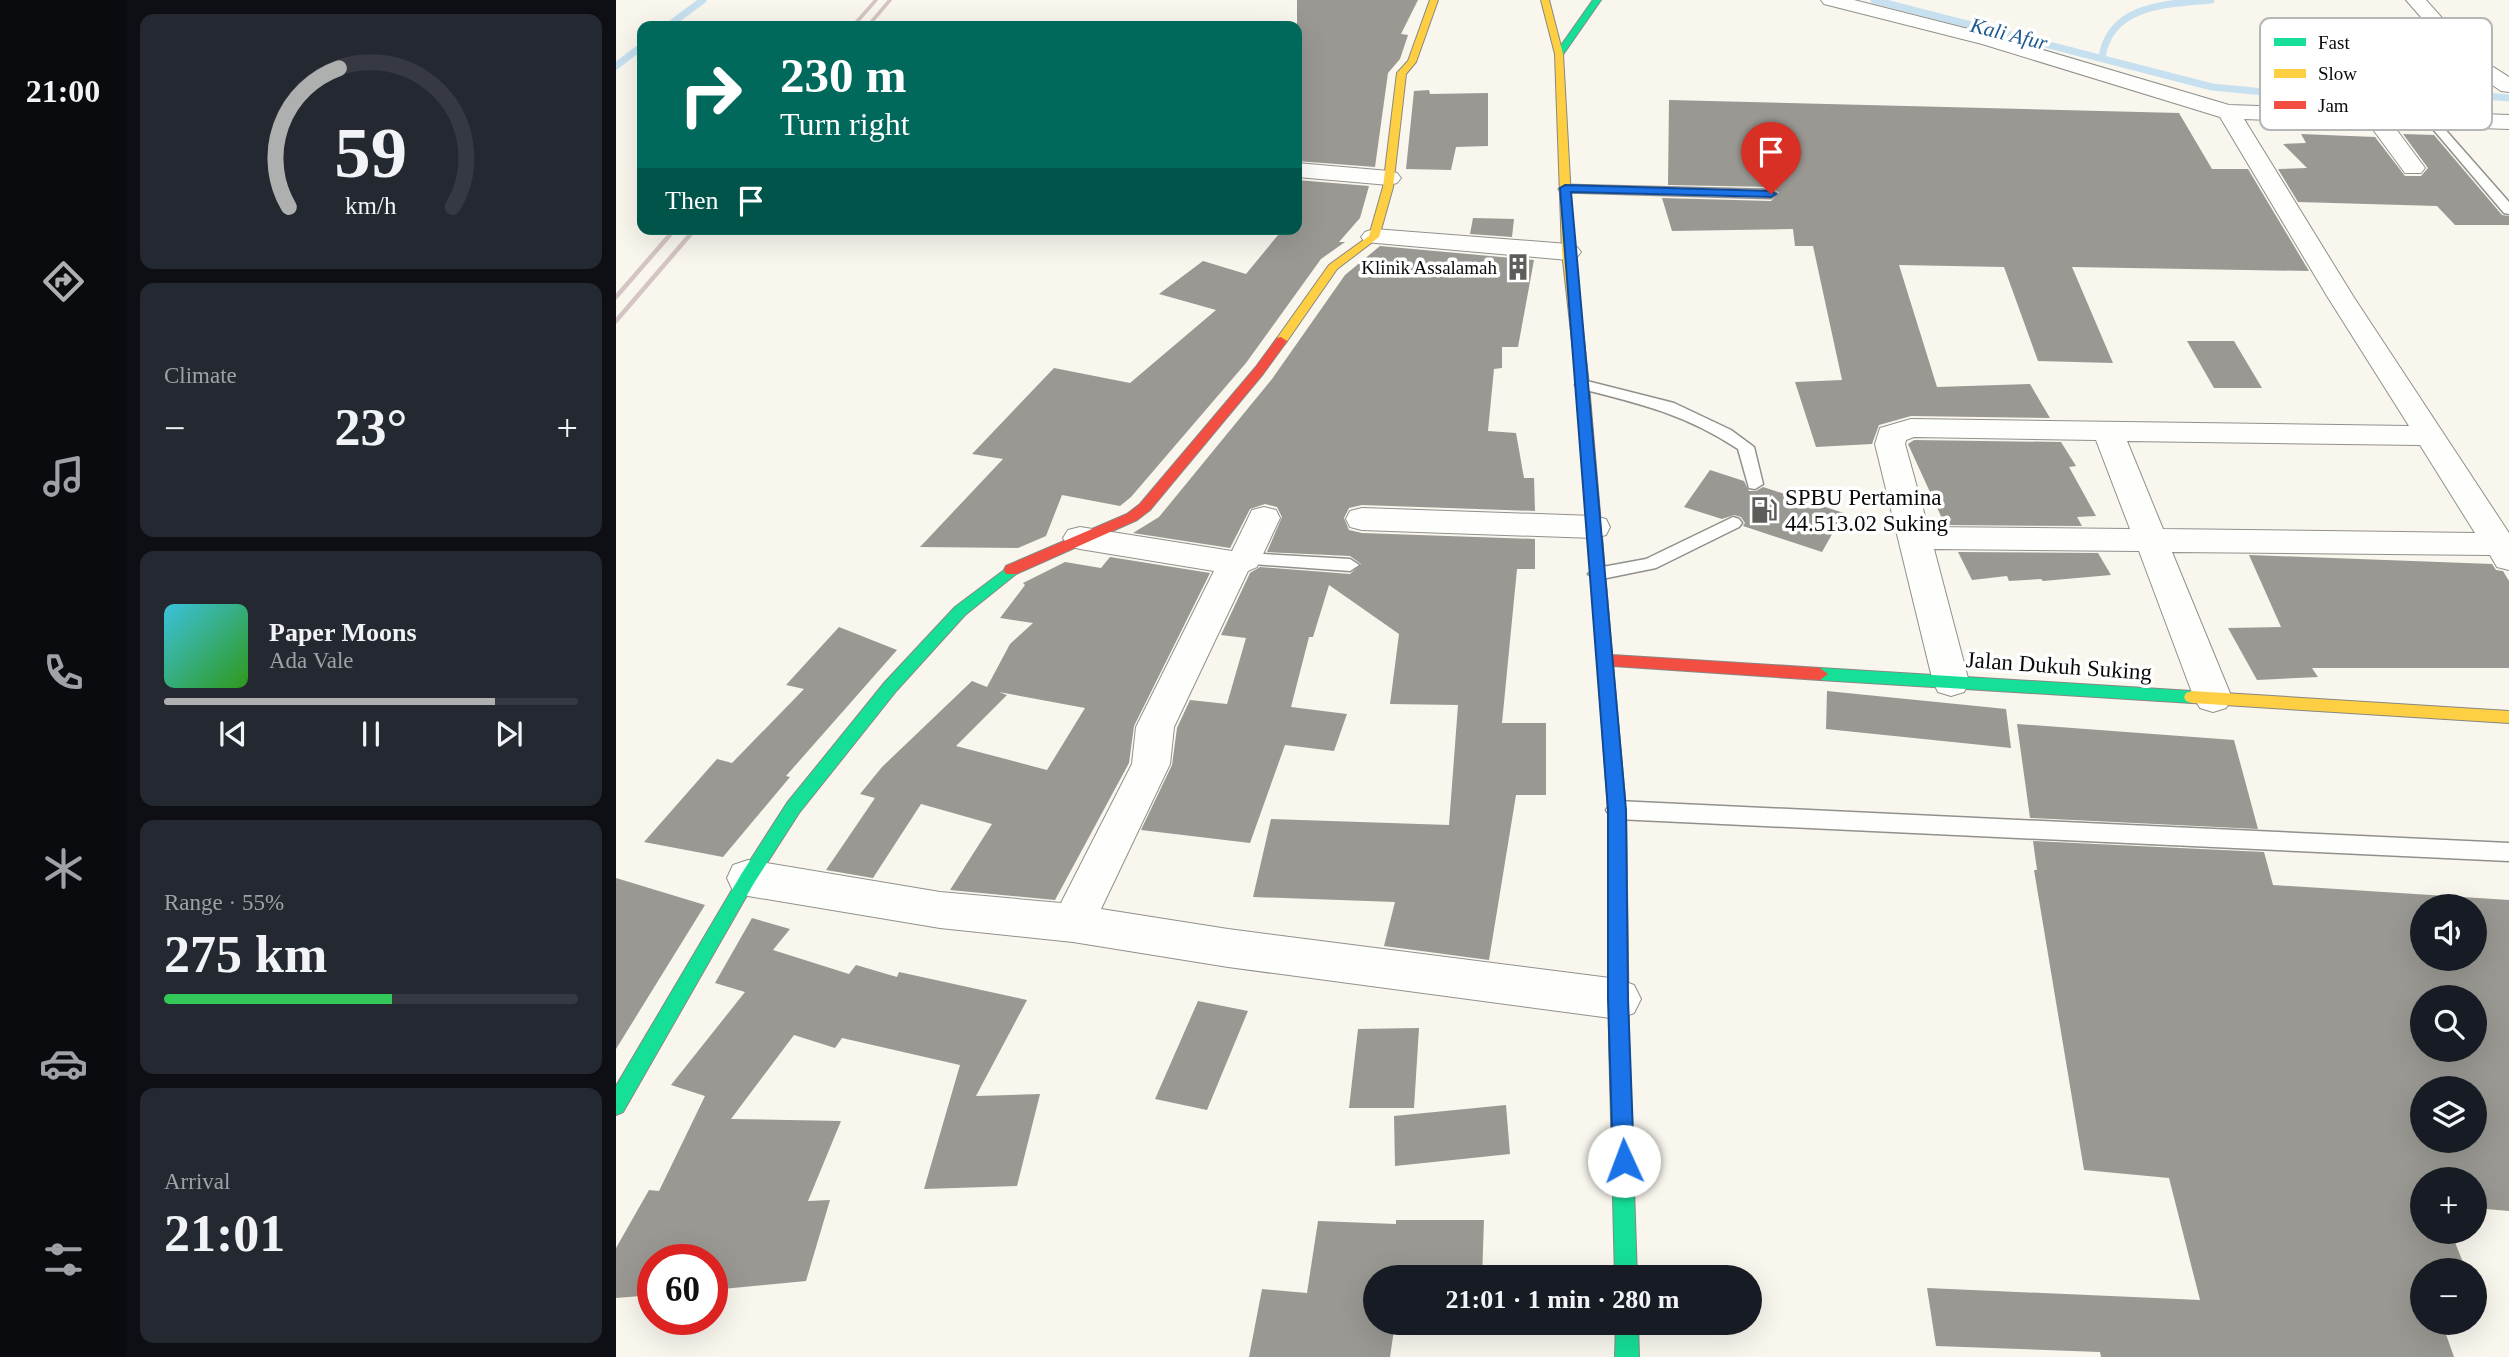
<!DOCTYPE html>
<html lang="en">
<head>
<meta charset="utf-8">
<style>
  body { margin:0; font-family:"Times New Roman",serif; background:#242831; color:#f1f3f6; height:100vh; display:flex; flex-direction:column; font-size:26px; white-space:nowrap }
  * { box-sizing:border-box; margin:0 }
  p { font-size:23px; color:#9ea1a6 }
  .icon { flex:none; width:38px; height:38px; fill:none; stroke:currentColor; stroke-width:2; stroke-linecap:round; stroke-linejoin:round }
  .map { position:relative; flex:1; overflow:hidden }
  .panel { display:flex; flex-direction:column; gap:14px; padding:14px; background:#0d0f14; width:490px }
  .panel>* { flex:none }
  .hud { position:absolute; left:21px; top:21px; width:665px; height:214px; border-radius:14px; box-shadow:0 7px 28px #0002; background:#00695c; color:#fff; overflow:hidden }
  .tools { position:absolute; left:1794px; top:894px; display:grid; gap:14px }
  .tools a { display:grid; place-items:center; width:77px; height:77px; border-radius:50%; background:#171b24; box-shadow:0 7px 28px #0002; font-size:35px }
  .speed { position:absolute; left:21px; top:1244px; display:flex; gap:14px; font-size:35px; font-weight:700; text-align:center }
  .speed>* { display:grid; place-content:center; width:91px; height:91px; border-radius:50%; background:#171b24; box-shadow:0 7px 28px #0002; line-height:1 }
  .speed .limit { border:10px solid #d22; background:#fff; color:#111 }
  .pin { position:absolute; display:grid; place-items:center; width:60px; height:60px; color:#fff; margin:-72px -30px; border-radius:50% 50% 50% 0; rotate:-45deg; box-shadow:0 0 7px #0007 }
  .pin .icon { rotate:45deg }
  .me { position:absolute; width:77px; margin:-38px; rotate:358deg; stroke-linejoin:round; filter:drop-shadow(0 0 5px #0008) }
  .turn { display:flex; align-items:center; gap:24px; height:147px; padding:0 28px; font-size:32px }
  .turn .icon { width:91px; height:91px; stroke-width:2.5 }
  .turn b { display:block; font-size:49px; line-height:60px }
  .then { display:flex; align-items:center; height:66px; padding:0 28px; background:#0003; gap:14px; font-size:26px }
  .big { font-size:52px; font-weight:800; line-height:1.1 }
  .panel .tile { flex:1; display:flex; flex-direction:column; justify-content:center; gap:10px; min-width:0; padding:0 24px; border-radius:14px; background:#242831 }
  .panel .dial { align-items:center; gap:0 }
  .dial svg { height:182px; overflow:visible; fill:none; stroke:#363941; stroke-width:7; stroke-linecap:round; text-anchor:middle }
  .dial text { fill:#f1f3f6; stroke:none }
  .song { display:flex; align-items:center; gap:21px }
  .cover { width:84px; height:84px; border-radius:10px; background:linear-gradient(135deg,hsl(190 70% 55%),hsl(110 70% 35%)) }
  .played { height:7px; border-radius:4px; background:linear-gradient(90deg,#aeb0af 80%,#363941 80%) }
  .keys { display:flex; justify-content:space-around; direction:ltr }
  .heat { display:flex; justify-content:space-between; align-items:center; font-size:38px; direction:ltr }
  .charge { height:10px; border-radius:5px; background:linear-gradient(90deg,#34c759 55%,#363941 0) }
  .trip { position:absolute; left:747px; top:1265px; width:399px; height:70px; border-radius:35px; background:#171b24; box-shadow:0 7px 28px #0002; font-weight:800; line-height:70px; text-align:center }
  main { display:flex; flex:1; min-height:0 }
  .tab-bar { display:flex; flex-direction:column; width:126px; justify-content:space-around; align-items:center; background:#090b0e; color:#9ea1a6 }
  .tab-bar .icon { width:49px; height:49px }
  .tab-bar .active { color:#aeb0af }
  .tab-bar b { font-size:32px; color:#f1f3f6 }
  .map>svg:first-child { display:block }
</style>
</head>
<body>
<main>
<nav class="tab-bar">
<b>21:00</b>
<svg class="icon active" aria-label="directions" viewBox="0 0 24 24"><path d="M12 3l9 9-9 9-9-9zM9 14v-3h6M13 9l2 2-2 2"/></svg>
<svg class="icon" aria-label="music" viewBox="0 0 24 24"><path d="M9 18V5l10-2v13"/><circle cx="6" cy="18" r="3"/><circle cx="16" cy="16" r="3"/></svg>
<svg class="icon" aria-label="phone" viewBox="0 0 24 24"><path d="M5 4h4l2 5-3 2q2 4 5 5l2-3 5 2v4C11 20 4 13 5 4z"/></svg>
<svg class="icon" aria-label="climate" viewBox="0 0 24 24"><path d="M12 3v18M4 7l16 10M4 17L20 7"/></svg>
<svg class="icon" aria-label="car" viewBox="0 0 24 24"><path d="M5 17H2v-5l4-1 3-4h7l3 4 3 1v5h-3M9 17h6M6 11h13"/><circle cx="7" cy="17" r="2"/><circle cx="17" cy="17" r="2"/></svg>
<svg class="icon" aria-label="filters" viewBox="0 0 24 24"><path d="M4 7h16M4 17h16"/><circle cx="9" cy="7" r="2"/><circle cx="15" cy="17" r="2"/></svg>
</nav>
<section class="panel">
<div class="tile dial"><svg viewBox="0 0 100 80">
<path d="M14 69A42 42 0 1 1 86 69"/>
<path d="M14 69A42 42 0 0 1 36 8" stroke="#aeb0af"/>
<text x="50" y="56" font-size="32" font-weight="700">59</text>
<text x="50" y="72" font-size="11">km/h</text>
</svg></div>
<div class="tile"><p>Climate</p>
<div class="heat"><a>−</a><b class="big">23°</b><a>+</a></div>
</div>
<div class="tile">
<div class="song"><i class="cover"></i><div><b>Paper Moons</b><p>Ada Vale</p></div></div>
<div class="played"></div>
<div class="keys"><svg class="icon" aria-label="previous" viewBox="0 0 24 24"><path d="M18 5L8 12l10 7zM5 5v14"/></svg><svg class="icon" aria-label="pause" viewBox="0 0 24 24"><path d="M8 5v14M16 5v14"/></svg><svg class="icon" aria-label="next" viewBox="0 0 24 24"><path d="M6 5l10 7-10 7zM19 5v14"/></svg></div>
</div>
<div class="tile"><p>Range · 55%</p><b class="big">275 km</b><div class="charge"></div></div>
<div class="tile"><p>Arrival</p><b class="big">21:01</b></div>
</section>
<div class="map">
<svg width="1893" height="1357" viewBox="0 0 1893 1357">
  <rect width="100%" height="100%" fill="#f8f6ed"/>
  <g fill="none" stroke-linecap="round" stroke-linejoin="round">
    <path stroke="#c6e0f0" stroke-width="7" d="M 1258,0 L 1596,87 L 1658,93 L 1735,89 L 1797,90 L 1893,98
      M 52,26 L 87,0
      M 1486,58 C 1493,4 1552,4 1595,0
      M 0,66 L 26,46"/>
  </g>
  <path fill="#9a9893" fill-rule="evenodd" d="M 681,0 L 802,0 L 785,34 L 792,35 L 784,59 L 772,73 L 759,167 L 681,161 Z
    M 813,90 L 814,94 L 872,93 L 872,146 L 840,147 L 835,170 L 790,169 L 798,91 Z
    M 1053,100 L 1563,113 L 1596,169 L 1632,169 L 1693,271 L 1456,267 L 1497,363 L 1422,361 L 1388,267 L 1283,265 L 1321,387 L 1414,384 L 1434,418 L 1295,416 L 1263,425 L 1256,444 L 1200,447 L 1179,382 L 1226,380 L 1197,246 L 1179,246 L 1177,229 L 1056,231 L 1046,198 L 1155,201 L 1163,193 L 1155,187 L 1052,185 Z
    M 1685,134 L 1759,137 L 1789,176 L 1805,176 L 1812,168 L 1787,134 L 1818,135 L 1886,215 L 1893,216 L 1893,225 L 1839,225 L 1821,206 L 1682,202 L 1662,169 L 1691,168 L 1667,144 L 1690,143 Z
    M 681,180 L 753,186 L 744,218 L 723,242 L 729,242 L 705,259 L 630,363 L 515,497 L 504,506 L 446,495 L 430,536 L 402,548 L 304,547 L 387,459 L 356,454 L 438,368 L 514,383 L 600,310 L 543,294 L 587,261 L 630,274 L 667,229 L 681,229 Z
    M 857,218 L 898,219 L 896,237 L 854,234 Z
    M 764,246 L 918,260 L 902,347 L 886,347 L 886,368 L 878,369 L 872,431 L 900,433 L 908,478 L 918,478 L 919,511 L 746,505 L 733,508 L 728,518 L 733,530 L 746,533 L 919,539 L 919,569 L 901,569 L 886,723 L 930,723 L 930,795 L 900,795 L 873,960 L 768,946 L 779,902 L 637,897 L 655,819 L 833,825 L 842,705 L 774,704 L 783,634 L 713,585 L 697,637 L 693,637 L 675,707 L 731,714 L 718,751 L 669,745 L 634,843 L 525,830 L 556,765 L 561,728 L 574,700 L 611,704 L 630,638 L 605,635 L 634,573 L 644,567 L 734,574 L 745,564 L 734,556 L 651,552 L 666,517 L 661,507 L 649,504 L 634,509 L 614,548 L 517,533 L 543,517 L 656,379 L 729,275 Z
    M 1571,341 L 1618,341 L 1646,388 L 1598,388 Z
    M 1298,440 L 1445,442 L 1460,466 L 1453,467 L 1480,516 L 1461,517 L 1466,526 L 1329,525 L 1292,444 Z
    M 1094,470 L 1128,481 L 1133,491 L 1140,491 L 1147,487 L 1228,513 L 1206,552 L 1127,526 L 1129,523 L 1125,517 L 1118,515 L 1106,519 L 1068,507 Z
    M 1342,552 L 1482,553 L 1495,575 L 1427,581 L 1425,579 L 1393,581 L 1391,576 L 1356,580 Z
    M 1633,555 L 1876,564 L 1880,570 L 1887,571 L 1893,581 L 1893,668 L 1696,668 L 1702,677 L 1641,680 L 1612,628 L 1665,627 Z
    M 494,557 L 594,573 L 518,726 L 513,763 L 439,900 L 334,890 L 376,824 L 305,804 L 257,878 L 210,870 L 259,798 L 244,794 L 266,767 L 356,681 L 371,687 L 394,644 L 417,623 L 384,618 L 409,585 L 407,583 L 449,562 L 485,568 ZM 383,692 L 469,708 L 431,770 L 340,746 L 391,695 Z
    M 223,627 L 281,650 L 170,776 L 174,777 L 107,857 L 28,842 L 101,759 L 116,763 L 188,689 L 170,685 Z
    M 1211,691 L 1390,709 L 1395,748 L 1210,729 Z
    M 1401,724 L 1618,740 L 1642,829 L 1414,818 Z
    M 1417,841 L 1648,852 L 1657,885 L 1893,900 L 1893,1211 L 1858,1208 L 1858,1180 L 1806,1180 L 1806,1232 L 1835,1232 L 1850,1270 L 1806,1270 L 1806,1323 L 1826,1323 L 1838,1357 L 1485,1357 L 1484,1352 L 1320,1346 L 1311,1288 L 1584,1300 L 1553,1178 L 1468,1170 L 1418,870 L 1421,870 ZM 1806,906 L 1858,906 L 1858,959 L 1806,959 ZM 1806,998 L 1858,998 L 1858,1050 L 1806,1050 ZM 1806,1088 L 1858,1088 L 1858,1141 L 1806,1141 Z
    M 0,878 L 89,905 L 0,1049 Z
    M 136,918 L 174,929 L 157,950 L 233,974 L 240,965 L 281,977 L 283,972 L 411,1000 L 360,1096 L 424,1094 L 401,1186 L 308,1189 L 344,1065 L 226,1038 L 219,1048 L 178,1035 L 115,1119 L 225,1121 L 192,1201 L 214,1200 L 190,1281 L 96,1290 L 96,1260 L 37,1260 L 37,1295 L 0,1298 L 0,1248 L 33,1190 L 43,1191 L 89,1096 L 55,1085 L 129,992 L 99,983 Z
    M 582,1001 L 632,1011 L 591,1110 L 539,1099 Z
    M 803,1028 L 798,1108 L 733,1108 L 742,1029 Z
    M 890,1105 L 894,1154 L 779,1166 L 778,1116 Z
    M 780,1220 L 868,1220 L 866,1278 L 760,1278 L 760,1323 L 779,1323 L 774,1357 L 633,1357 L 646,1289 L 691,1293 L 702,1221 L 780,1224 Z"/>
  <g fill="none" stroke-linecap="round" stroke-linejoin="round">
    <defs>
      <path id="lane" d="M 1811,118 L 1819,118 L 1893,202 L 1893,214 L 1888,213 L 1811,122 Z
        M 949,185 L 1155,190 L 1161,194 L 1155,198 L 945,192 L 943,189 Z
        M 967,380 L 1058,403 L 1115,430 L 1138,447 L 1147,484 L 1139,489 L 1133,488 L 1122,449 C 1069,414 1022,403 962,388 L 959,385 Z
        M 1117,517 L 1123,519 L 1126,523 L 1123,527 L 1040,568 L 981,580 L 972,574 L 981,568 L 1030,559 Z
        M 629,553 L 734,559 L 743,565 L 734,571 L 623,563 L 620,559 Z
        M 1001,801 L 1893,843 L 1893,861 L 1001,819 L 994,816 L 990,810 L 994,804 Z"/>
      <path id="street" d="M 1205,0 L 1238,0 L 1380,36 L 1613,105 L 1893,115 L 1893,129 L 1777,125 L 1809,168 L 1805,173 L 1789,173 L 1753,124 L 1628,119 L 1737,296 L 1893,533 L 1893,570 L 1881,567 L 1874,555 L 1556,552 L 1616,698 L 1610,708 L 1597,712 L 1584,708 L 1578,698 L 1523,551 L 1318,549 L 1353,682 L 1348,692 L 1335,696 L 1322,692 L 1317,682 L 1259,444 L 1264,428 L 1295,419 L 1793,426 L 1711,296 L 1604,117 L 1366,44 L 1208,4 ZM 1298,437 L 1480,440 L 1514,529 L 1312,527 L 1289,444 L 1290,440 ZM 1511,441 L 1804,445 L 1859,533 L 1547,529 Z
        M 1790,0 L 1810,0 L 1860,56 L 1893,77 L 1893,92 L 1885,91 L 1846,64 Z
        M 681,163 L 773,171 L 781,173 L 785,178 L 781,183 L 773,185 L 681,177 Z
        M 758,229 L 952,244 L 961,247 L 965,252 L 961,257 L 952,260 L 749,242 L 745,237 L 749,232 Z
        M 648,507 L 660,510 L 664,518 L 641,567 L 632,571 L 558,727 L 554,764 L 485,909 L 612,929 L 1002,979 L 1018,985 L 1025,999 L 1018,1013 L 1002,1019 L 612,967 L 457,942 L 324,928 L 132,896 L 117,891 L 111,878 L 117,865 L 132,860 L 324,892 L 445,903 L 516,764 L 520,727 L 598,571 L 464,549 L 452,546 L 447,538 L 452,530 L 464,527 L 616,551 L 636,510 Z
        M 746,508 L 978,516 L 990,519 L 994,527 L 990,535 L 978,538 L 746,530 L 734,527 L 730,519 L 734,511 Z"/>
      <path id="fast" d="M 977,0 L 985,0 L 946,56 L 940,56 L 939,54 Z
        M 395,565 L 400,566 L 402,570 L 400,574 L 349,615 L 281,690 L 183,813 L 138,883 L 7,1112 L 0,1115 L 0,1086 L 126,873 L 171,803 L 269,682 L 339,607 Z
        M 1204,668 L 1576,691 L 1582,693 L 1584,697 L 1582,701 L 1576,703 L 1204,680 L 1196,674 Z
        M 1003,1030 L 1010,1033 L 1013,1039 L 1021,1278 L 999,1278 L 993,1039 L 996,1033 Z
        M 1000,1323 L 1022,1323 L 1023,1357 L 999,1357 Z"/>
      <path id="slow" d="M 814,0 L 822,0 L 800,62 L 790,74 L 777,187 L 763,237 L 721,269 L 669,344 L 661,344 L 659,341 L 713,265 L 753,236 L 767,187 L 781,73 L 792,61 Z
        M 925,0 L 933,0 L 947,54 L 958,252 L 973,385 L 988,560 L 981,565 L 974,560 L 961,385 L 946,252 L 939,54 Z
        M 1576,691 L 1893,711 L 1893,723 L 1576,703 L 1570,701 L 1568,697 L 1570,693 Z"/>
      <path id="jam" d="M 665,337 L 671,341 L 647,374 L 534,510 L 521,520 L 400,574 L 390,574 L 388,570 L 390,566 L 511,514 L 524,504 L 639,368 L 661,338 Z
        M 981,555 L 988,560 L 996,655 L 1204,668 L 1212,674 L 1204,680 L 997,666 L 1010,810 L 1013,1039 L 1010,1045 L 1003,1048 L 996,1045 L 993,1039 L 992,810 L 974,560 Z"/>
    </defs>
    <use href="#lane" stroke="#91908c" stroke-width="3"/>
    <use href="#street" stroke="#91908c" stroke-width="2"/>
    <use href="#fast" stroke="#888783" stroke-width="2"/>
    <use href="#slow" stroke="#888783" stroke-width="2"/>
    <use href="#jam" stroke="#888783" stroke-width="2"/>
    <use href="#lane" fill="#fefefc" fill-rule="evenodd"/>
    <use href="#street" fill="#fefefc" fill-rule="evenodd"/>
    <use href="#fast" fill="#16e098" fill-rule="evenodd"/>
    <use href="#slow" fill="#ffcf43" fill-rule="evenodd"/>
    <use href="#jam" fill="#f24e42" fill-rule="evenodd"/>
    <path stroke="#d4c5c3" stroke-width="3.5" d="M 237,26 L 260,0
      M 252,26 L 274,0"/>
    <path stroke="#d4c5c3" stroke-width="4.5" d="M 0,297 L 59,229
      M 0,321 L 79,229"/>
  </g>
  <path fill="#1a73e8" stroke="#114b97" stroke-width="2" d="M 949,185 L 1155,191 L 1160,194 L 1155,197 L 955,192 L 1010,810 L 1012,999 L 1018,1161 L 1015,1169 L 1008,1172 L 1000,1169 L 997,1161 L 992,999 L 992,810 L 944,188 Z"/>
  <defs>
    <symbol id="building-bare" viewBox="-9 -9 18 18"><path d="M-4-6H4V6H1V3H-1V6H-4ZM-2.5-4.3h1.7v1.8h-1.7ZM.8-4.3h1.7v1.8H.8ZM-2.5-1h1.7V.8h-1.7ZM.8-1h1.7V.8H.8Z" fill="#5d5d59" stroke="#fff" stroke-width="2.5" paint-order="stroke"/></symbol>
    <symbol id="fuel-bare" viewBox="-9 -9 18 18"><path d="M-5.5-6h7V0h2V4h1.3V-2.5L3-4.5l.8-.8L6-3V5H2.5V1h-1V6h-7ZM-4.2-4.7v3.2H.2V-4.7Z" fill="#5d5d59" stroke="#fff" stroke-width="2.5" paint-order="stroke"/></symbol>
  </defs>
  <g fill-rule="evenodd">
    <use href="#building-bare" x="883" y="248" width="38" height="38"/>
    <use href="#fuel-bare" x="1129" y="491" width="38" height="38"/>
  </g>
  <g text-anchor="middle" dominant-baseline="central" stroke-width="7" stroke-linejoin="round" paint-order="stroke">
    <g font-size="19" fill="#0a0a0a" stroke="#fff" text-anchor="end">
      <text x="881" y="267">Klinik Assalamah</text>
    </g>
    <g font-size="21" font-style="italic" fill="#1e5a90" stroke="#fff">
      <text transform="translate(1393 34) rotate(14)">Kali Afur</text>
    </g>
    <g font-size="23" fill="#0a0a0a" stroke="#fff" text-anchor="start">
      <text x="1169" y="497">SPBU Pertamina<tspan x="1169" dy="26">44.513.02 Suking</tspan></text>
    </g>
    <g font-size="23" fill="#0a0a0a" stroke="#fff">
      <text transform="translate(1443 666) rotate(4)">Jalan Dukuh Suking</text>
    </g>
  </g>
  <rect x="1644" y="18" width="232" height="112" rx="10" fill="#fff" stroke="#b6b6b6" stroke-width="2"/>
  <rect x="1658" y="38" width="32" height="8" fill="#16e098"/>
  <rect x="1658" y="69" width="32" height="9" fill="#ffcf43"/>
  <rect x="1658" y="101" width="32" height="8" fill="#f24e42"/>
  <g font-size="19" fill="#0a0a0a">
    <text x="1702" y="49">Fast</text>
    <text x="1702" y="80">Slow</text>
    <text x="1702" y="112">Jam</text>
  </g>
</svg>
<div class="tools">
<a><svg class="icon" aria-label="sound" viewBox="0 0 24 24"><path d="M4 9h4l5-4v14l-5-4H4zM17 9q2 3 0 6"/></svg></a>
<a><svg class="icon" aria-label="search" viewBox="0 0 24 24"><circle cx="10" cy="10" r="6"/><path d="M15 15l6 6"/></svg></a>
<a><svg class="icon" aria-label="layers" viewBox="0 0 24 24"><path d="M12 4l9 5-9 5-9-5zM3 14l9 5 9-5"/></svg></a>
<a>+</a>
<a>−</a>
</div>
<div class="speed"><div class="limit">60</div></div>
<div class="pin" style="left:1155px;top:194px;background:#d93025"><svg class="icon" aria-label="arrive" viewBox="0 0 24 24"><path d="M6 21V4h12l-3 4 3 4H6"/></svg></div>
<svg class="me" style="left:1008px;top:1161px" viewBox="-20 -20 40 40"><circle r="19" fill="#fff"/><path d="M0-13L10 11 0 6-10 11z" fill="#1a73e8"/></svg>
<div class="trip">21:01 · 1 min · 280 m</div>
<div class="hud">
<div class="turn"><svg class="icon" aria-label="right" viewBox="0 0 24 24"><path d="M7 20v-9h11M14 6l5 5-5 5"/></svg><div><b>230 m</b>Turn right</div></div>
<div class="then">Then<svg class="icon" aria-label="arrive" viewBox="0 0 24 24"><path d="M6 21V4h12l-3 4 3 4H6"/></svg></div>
</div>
</div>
</main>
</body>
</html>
